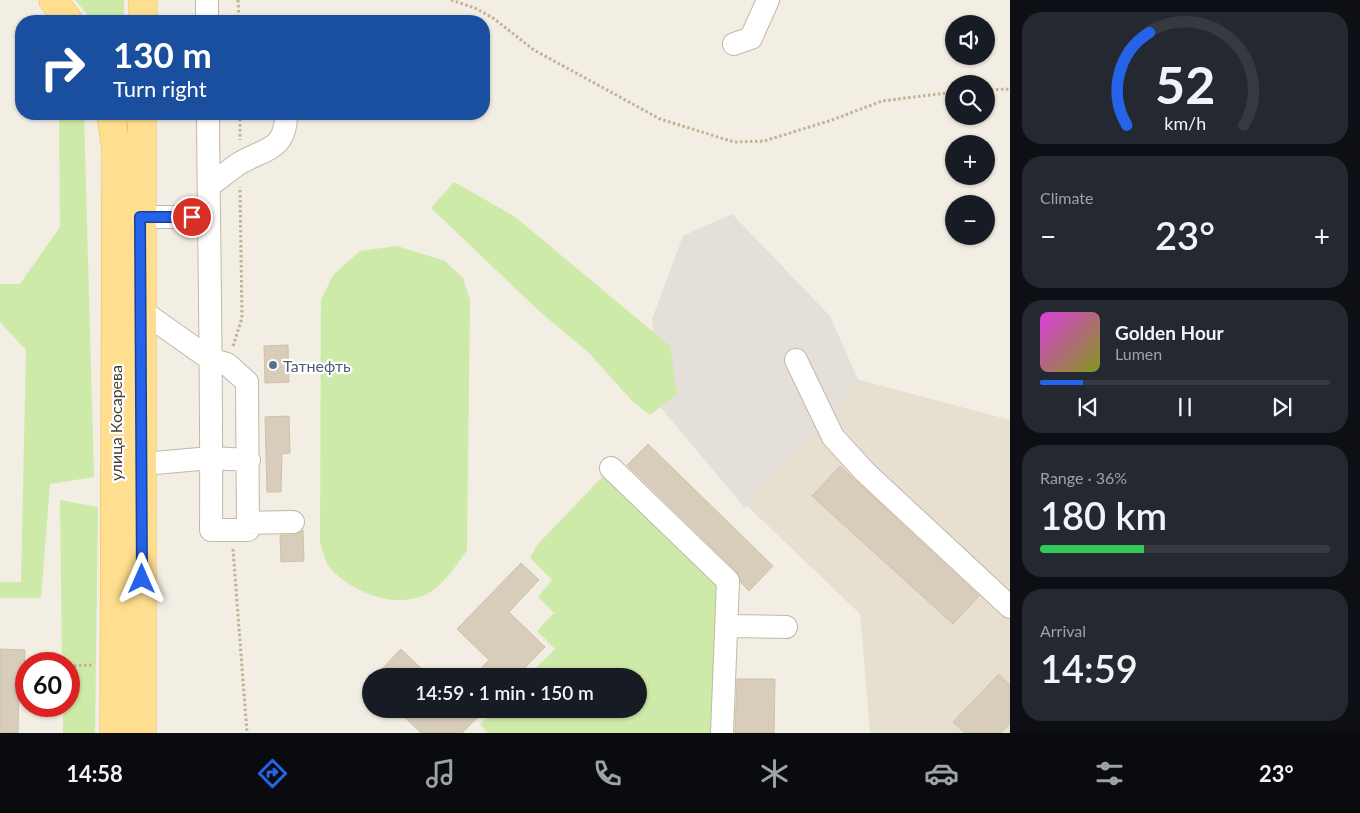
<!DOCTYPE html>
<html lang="en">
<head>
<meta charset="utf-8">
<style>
  body { margin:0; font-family:Lato,sans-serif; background:#242831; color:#f1f3f6; height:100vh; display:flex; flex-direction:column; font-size:19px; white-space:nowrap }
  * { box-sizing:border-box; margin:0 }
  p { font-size:16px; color:#9ea1a6 }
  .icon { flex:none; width:28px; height:28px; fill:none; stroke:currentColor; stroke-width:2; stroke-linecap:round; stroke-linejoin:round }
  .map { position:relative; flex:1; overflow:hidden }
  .sheet { display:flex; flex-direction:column; gap:12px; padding:12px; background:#0d0f14; width:350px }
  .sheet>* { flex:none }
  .banner { position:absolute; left:15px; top:15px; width:475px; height:105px; border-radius:20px; box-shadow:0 1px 4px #0004; background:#1a4fa0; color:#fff; overflow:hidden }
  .tools { position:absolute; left:945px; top:15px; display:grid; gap:10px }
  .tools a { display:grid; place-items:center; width:50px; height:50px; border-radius:50%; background:#171b24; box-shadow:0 1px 4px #0004; font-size:25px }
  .speed { position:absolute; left:15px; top:652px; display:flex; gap:10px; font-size:25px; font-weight:700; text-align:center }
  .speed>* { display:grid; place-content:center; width:65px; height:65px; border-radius:50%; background:#171b24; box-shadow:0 1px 4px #0004; line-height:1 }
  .speed .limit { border:8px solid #d22; background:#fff; color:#111 }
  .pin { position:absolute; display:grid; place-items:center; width:42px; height:42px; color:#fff; margin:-21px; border:2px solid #fff; border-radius:50%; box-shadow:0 1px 5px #0007 }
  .me { position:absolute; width:55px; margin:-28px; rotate:0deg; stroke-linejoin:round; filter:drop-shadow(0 0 4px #0008) }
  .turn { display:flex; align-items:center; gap:18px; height:105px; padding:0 15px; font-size:22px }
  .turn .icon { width:65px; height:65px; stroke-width:2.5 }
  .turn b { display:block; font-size:35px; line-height:42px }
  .big { font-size:38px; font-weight:600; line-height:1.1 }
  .sheet .card { flex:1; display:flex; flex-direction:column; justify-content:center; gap:8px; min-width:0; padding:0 18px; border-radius:20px; background:#242831 }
  .sheet .dial { align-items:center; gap:0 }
  .dial svg { height:130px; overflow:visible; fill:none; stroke:#363941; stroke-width:7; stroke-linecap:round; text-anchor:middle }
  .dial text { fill:#f1f3f6; stroke:none }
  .song { display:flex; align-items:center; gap:15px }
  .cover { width:60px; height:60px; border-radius:8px; background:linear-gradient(135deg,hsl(300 70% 55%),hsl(70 70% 35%)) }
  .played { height:5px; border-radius:2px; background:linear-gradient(90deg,#2563eb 15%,#363941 15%) }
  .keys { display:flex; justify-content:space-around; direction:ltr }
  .heat { display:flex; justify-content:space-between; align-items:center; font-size:28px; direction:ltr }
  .charge { height:8px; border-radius:4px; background:linear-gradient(90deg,#34c759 36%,#363941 0) }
  .trip { position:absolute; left:362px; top:668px; width:285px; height:50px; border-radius:25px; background:#171b24; box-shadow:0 1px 4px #0004; font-weight:600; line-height:50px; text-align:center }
  .tabs { display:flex; height:80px; justify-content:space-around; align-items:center; background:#090b0e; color:#9ea1a6 }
  .tabs .icon { width:35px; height:35px }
  .tabs .on { color:#2563eb }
  .tabs b { font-size:22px; color:#f1f3f6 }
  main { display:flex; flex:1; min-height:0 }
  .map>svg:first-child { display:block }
</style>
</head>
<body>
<main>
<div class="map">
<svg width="1010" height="733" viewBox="0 0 1010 733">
  <rect width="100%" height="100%" fill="#f3eee3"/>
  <path fill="#e7e0d0" d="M 856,379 L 1010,420 L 1010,733 L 870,733 L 860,614 L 741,500 Z"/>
  <path fill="#e4dfd8" d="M 732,214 L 830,316 L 859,382 L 745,508 L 661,408 L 652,319 L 683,236 Z"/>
  <path fill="#cdeaa8" d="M 75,0 L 124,0 L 124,21 L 93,21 Z
    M 59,114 L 84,114 L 94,477 L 50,484 L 41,598 L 0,598 L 0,582 L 21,582 L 26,350 L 0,322 L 0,284 L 20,284 L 60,227 Z
    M 454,182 L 514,216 L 670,346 L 677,394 L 650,415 L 633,402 L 589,353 L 538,310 L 431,208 Z
    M 397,246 L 445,261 L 463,278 L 470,300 L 467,550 C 456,566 443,586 425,595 C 393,609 352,592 330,568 C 325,562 323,550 320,543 L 321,300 L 333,275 L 360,251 Z
    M 606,473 L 720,584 L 714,733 L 488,733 L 480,724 L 496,709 L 639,709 L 639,676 L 528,676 L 555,649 L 537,631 L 554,613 L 538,597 L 552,580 L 530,558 L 537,545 Z
    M 60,500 L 98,507 L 95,733 L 63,733 L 63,706 L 69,706 L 69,664 L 62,664 Z"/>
  <path fill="#d8ccba" stroke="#d0c1aa" d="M 288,345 L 289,382 L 265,383 L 264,346 Z
    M 289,416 L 290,453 L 282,454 L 281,492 L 267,492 L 265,417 Z
    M 648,444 L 773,566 L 749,591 L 741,583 L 737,572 L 627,465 Z
    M 840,466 L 979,596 L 953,624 L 812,496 Z
    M 303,530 L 304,561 L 281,562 L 280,535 L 294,535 Z
    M 521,563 L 539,580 L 509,612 L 545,647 L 517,676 L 474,676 L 489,660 L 457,629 Z
    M 0,649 L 25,650 L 24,689 L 19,688 L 18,733 L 0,733 Z
    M 401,649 L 429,676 L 375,676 Z
    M 999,674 L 1010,685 L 1010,723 L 1001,733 L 965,733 L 953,722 Z
    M 737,679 L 775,679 L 774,733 L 735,733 Z
    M 396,709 L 486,709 L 462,733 L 421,733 Z"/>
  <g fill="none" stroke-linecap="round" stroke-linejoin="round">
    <defs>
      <path id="minor" d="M 207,0 L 207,21
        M 734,44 L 751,38 L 768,0
        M 209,186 C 219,179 229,170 240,163 C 266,148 286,150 286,114
        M 140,217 L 209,217
        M 142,311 L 210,359 L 227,364 L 247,382 L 248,530 L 211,530 C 212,391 209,252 208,114
        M 796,360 L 833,437 L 865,472 L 1010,607
        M 143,464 L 211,458 L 249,460
        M 611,468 L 728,581 L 722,733
        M 248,530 L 248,523 L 293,522
        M 728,626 L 786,627"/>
      <path id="major" d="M 53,0 L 69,21
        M 143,21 L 143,0
        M 111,114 L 116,150 L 114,733
        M 142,114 L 142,733"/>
    </defs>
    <use href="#minor" stroke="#c2b8a8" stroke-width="24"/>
    <use href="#major" stroke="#ebbd58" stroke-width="29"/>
    <path stroke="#c1b195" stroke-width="3" stroke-dasharray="2.5 2.5" stroke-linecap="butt" d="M 238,0 L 239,21
      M 451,0 L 475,8 L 493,18 L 534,50 L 660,119 L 734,142 L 764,141 L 832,120 L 882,101 L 954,92
      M 986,90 L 1010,89
      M 240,114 L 240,140
      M 233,346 L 242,318 L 240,187
      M 233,549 L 247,733
      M 69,666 L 93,665
      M 24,668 L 26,668"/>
    <use href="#minor" stroke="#fff" stroke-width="22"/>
    <use href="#major" stroke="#ffde8f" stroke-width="28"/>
  </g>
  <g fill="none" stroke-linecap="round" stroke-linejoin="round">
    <defs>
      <path id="route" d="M 142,579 L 140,217 L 192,217"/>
    </defs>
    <use href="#route" stroke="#184099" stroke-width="12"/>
    <use href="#route" stroke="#2563eb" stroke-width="9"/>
  </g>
  <circle fill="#5c6f8a" stroke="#fff" stroke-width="2" cx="273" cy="365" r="5"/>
  <g text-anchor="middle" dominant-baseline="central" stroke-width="4.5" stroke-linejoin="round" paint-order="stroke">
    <g font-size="16" fill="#4e5e75" stroke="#fff" text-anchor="start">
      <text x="283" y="365">Татнефть</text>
    </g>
    <g font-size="16" fill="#453d33" stroke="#fff">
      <text transform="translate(115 423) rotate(-90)">улица Косарева</text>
    </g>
  </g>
</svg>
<div class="tools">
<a><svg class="icon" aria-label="sound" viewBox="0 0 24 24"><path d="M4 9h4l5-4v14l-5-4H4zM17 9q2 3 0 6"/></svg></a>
<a><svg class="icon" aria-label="search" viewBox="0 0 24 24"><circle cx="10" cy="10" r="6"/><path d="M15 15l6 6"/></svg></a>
<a>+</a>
<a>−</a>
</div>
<div class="speed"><div class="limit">60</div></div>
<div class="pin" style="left:192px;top:217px;background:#d93025"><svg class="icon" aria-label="arrive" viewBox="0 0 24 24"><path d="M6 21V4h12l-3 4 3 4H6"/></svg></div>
<svg class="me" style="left:142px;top:579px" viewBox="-20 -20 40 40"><path d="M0-17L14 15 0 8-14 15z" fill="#2563eb" stroke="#fff" stroke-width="4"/></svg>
<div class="trip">14:59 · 1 min · 150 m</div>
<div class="banner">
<div class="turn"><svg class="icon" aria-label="right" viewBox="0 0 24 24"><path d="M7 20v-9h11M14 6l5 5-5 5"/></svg><div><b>130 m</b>Turn right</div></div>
</div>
</div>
<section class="sheet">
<div class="card dial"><svg viewBox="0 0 100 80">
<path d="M14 69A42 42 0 1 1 86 69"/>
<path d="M14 69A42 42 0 0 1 28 12" stroke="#2563eb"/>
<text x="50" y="56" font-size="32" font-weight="700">52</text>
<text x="50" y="72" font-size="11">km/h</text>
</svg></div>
<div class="card"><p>Climate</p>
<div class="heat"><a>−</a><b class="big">23°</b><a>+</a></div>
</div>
<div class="card">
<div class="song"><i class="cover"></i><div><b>Golden Hour</b><p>Lumen</p></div></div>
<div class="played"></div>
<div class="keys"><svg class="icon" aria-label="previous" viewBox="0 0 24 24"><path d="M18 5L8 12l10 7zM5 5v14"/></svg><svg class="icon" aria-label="pause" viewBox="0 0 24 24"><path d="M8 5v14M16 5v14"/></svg><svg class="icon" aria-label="next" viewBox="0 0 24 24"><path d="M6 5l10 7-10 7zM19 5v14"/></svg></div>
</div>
<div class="card"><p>Range · 36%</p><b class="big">180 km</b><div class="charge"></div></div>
<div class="card"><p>Arrival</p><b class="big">14:59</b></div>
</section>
</main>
<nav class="tabs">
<b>14:58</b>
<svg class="icon on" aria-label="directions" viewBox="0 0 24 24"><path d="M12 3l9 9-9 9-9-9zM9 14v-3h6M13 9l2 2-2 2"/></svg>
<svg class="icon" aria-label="music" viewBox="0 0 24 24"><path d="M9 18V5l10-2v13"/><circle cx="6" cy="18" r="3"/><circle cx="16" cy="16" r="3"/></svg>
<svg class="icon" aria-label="phone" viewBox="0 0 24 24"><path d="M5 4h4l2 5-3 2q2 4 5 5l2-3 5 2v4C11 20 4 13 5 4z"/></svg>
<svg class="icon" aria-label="climate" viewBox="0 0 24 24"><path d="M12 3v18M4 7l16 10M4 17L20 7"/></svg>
<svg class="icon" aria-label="car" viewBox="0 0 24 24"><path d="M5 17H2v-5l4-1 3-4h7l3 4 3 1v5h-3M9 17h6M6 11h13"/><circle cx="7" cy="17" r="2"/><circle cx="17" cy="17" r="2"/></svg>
<svg class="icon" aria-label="filters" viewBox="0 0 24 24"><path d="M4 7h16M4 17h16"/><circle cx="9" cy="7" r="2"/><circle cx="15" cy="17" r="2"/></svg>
<b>23°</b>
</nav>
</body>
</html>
